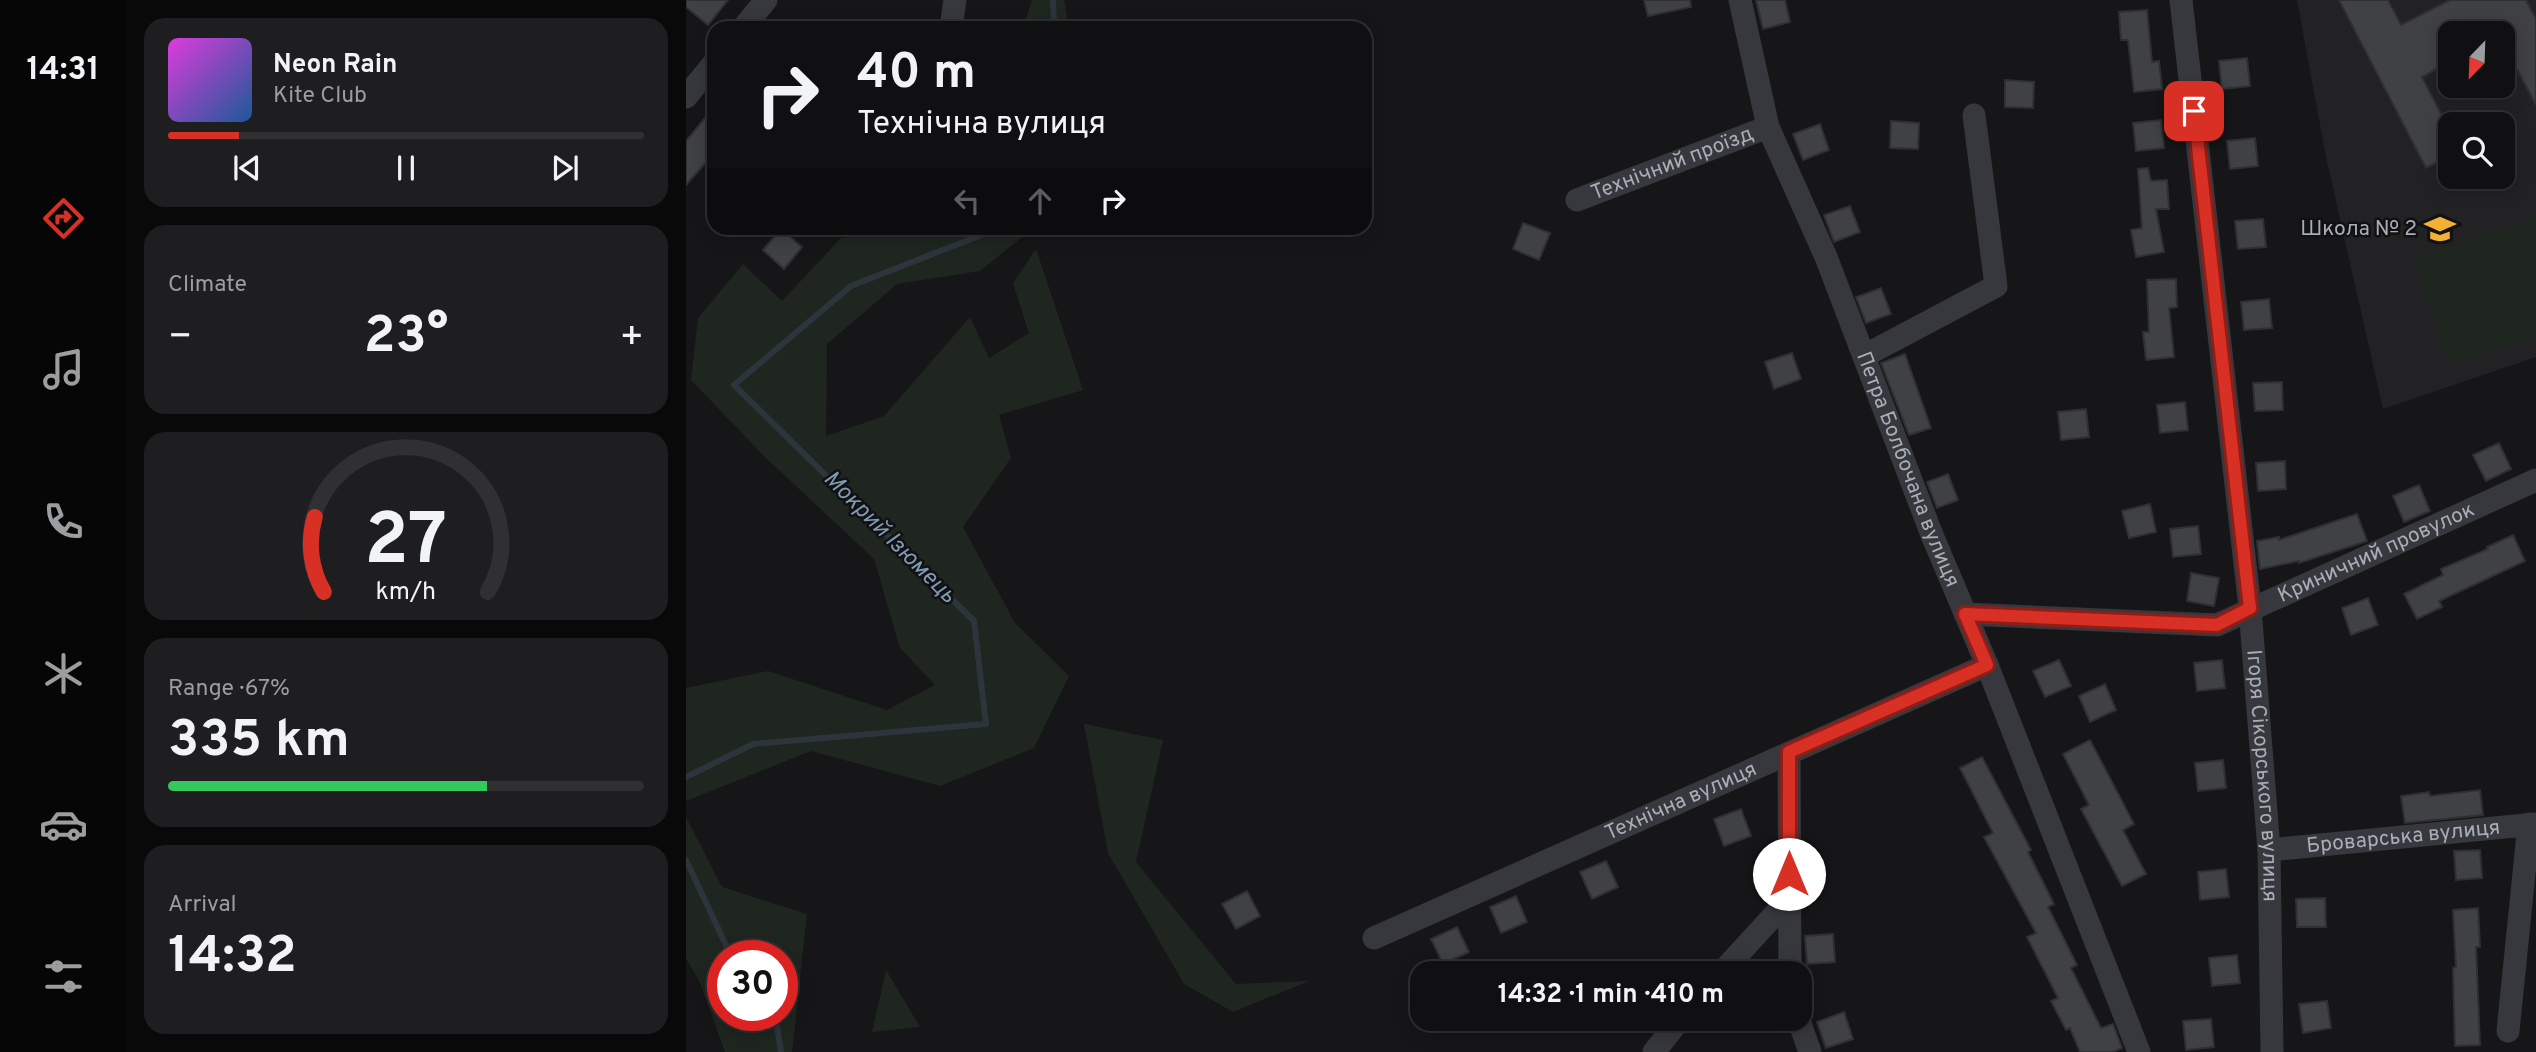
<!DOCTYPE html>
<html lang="en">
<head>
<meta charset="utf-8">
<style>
  body { margin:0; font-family:Overpass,sans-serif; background:#1e1e20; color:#f1f3f6; height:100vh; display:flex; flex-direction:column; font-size:26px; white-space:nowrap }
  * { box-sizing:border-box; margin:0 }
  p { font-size:23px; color:#9c9d9f }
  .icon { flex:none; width:38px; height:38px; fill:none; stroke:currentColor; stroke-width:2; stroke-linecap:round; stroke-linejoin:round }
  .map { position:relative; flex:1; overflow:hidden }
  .details { display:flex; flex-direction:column; gap:18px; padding:18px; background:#09090a; width:560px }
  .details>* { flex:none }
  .hud { position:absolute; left:21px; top:21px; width:665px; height:214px; border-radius:21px; box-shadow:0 4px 18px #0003,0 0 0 2px #303032; background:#101012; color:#f1f3f6; overflow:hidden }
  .needle { width:46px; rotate:203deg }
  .controls { position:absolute; left:1752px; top:21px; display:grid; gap:14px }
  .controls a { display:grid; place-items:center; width:77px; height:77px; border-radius:14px; background:#101012; box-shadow:0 4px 18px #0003,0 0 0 2px #303032; font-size:35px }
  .speed { position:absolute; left:21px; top:940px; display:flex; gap:14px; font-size:35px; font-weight:700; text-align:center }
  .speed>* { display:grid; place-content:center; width:91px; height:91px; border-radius:50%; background:#101012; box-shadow:0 4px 18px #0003,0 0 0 2px #303032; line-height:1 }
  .speed .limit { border:10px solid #d22; background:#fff; color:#111 }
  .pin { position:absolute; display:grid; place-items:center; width:60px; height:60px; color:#fff; margin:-30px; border-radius:14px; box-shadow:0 4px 10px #0006 }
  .me { position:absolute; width:77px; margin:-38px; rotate:0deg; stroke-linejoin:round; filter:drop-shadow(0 0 5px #0008) }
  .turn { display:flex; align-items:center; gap:24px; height:147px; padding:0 35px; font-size:32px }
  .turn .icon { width:91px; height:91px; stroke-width:2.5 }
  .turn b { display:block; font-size:49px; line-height:60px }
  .lanes { display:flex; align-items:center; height:66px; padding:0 35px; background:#0003; justify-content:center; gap:35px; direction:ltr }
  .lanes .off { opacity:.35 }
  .big { font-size:52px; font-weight:700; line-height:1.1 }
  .details .tile { flex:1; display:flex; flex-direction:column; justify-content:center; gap:10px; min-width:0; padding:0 24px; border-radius:21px; background:#1e1e20 }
  .details .dial { align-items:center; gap:0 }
  .dial svg { height:182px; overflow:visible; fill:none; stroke:#303032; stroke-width:7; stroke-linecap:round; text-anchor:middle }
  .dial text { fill:#f1f3f6; stroke:none }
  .song { display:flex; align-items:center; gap:21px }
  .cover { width:84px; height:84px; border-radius:10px; background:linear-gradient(135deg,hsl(300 70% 55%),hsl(210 70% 35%)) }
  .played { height:7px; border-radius:4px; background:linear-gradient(90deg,#d93025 15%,#303032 15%) }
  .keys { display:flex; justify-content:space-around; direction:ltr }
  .heat { display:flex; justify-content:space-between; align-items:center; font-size:38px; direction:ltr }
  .charge { height:10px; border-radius:5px; background:linear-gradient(90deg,#34c759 67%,#303032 0) }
  .trip { position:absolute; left:724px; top:961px; width:402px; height:70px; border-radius:21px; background:#101012; box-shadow:0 4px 18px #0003,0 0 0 2px #303032; font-weight:700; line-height:70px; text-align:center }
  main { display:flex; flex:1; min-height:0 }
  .tab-bar { display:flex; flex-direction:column; width:126px; justify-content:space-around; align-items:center; background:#060607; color:#9c9d9f }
  .tab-bar .icon { width:49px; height:49px }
  .tab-bar .on { color:#d93025 }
  .tab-bar b { font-size:32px; color:#f1f3f6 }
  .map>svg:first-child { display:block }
</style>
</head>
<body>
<main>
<nav class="tab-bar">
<b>14:31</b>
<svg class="icon on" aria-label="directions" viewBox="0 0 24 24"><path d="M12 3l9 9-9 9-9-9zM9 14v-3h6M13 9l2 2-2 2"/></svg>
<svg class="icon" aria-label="music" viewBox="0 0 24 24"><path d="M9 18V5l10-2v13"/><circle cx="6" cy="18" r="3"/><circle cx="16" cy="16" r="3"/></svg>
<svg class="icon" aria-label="phone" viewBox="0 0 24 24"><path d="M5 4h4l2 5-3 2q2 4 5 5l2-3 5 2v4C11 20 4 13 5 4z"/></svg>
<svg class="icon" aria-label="climate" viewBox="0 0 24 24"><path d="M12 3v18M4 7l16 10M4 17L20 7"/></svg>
<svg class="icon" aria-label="car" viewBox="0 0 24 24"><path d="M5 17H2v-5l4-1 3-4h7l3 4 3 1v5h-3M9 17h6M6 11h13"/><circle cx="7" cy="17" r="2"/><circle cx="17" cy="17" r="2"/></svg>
<svg class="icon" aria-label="filters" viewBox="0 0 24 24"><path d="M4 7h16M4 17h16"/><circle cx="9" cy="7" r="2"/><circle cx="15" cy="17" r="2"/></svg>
</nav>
<section class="details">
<div class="tile">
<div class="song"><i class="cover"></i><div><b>Neon Rain</b><p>Kite Club</p></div></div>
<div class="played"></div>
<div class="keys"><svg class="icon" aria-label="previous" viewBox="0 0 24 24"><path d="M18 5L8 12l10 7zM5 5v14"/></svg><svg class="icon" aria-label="pause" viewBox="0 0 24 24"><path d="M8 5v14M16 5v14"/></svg><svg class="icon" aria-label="next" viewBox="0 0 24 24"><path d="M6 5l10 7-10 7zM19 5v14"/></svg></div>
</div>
<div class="tile"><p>Climate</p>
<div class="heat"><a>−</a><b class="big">23°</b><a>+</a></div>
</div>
<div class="tile dial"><svg viewBox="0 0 100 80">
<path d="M14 69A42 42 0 1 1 86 69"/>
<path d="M14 69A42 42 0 0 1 10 36" stroke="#d93025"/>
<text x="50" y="56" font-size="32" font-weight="700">27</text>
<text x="50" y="72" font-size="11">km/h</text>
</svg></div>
<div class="tile"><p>Range · 67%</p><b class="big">335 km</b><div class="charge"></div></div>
<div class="tile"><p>Arrival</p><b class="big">14:32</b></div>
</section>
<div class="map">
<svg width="1850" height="1052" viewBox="0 0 1850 1052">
  <rect width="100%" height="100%" fill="#161618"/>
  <path fill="#222225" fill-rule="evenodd" d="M 1611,0 L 1850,0 L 1850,357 L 1697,409 L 1640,157 ZM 1764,33 L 1816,33 L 1816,86 L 1764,86 ZM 1764,124 L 1816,124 L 1816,177 L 1764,177 Z"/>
  <path fill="#1e261f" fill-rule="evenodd" d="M 346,0 L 378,0 L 383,28 L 337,28 Z
    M 1850,218 L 1850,337 L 1763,366 L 1726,257 Z
    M 253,228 L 342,228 L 340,234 L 294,271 L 211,284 L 141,344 L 140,436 L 198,416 L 284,317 L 303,358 L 343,333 L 327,283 L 350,249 L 397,390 L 313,415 L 325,458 L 277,527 L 329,623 L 383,676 L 348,748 L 254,786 L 125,751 L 0,801 L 0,688 L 82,671 L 201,710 L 249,685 L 214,648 L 188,559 L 80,458 L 5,380 L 12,318 L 57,264 L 96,301 L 155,238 Z
    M 398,724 L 477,740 L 450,862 L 550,984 L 623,981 L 547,1012 L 498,984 L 422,853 Z
    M 0,817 L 36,887 L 121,914 L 106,1052 L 39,1052 L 14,983 L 0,958 ZM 37,956 L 96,956 L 96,1015 L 37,1015 Z
    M 200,970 L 234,1027 L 186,1032 Z"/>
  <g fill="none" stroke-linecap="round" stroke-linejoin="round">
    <path stroke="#2c353c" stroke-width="6" d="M 367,0 L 368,28
      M 0,777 L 67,744 L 300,724 L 288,621 L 48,385 L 165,286 L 313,228
      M 0,860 L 45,956
      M 86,1015 L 90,1020 L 95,1052"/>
  </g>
  <path fill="#404145" stroke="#303034" stroke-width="2" d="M 0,0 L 42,0 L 22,25 L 0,7 Z
    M 958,0 L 1004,0 L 1005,7 L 962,16 Z
    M 1070,0 L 1099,0 L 1104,22 L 1077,29 Z
    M 1653,0 L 1702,0 L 1715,25 L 1764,0 L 1840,0 L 1850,19 L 1850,105 L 1816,41 L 1816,33 L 1764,33 L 1764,62 L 1736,77 L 1764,131 L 1764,156 L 1740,168 Z
    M 1461,10 L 1466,62 L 1473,61 L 1476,89 L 1448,92 L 1442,40 L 1435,40 L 1433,12 Z
    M 1561,58 L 1564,86 L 1536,89 L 1533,61 Z
    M 1319,80 L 1348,82 L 1347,108 L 1319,107 Z
    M 28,107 L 28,153 L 0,185 L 0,141 Z
    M 1475,120 L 1478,148 L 1450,151 L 1447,123 Z
    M 1205,121 L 1233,123 L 1232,149 L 1204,148 Z
    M 1134,124 L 1143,150 L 1117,160 L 1107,134 Z
    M 1569,138 L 1572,166 L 1544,169 L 1541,141 Z
    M 1462,168 L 1465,181 L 1481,180 L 1483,209 L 1470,209 L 1478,252 L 1450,257 L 1445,230 L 1456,228 L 1452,169 Z
    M 1164,206 L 1174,232 L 1148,242 L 1138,215 Z
    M 1577,219 L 1580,247 L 1552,249 L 1549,221 Z
    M 837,223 L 864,233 L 853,260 L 827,249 Z
    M 95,229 L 116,247 L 98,269 L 77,250 Z
    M 1490,279 L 1491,307 L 1483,308 L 1488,357 L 1460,360 L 1457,332 L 1463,332 L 1461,280 Z
    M 1195,288 L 1205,314 L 1180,323 L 1170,297 Z
    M 1583,299 L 1586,328 L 1558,330 L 1555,302 Z
    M 1106,353 L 1115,379 L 1088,389 L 1079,362 Z
    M 1219,354 L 1245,428 L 1223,435 L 1195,363 Z
    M 1596,382 L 1597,410 L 1569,411 L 1567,383 Z
    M 1499,402 L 1502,430 L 1474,433 L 1471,405 Z
    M 1400,409 L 1403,437 L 1375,440 L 1372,412 Z
    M 1813,443 L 1825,469 L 1800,481 L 1787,455 Z
    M 1599,461 L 1600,489 L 1572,491 L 1570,463 Z
    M 1262,474 L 1272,500 L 1251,508 L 1241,482 Z
    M 1733,485 L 1744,511 L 1718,522 L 1707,496 Z
    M 1464,504 L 1470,532 L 1443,538 L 1436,511 Z
    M 1671,514 L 1681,541 L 1613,563 L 1613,561 L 1574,569 L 1571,541 L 1593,537 L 1593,540 Z
    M 1512,526 L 1515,554 L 1487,557 L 1484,529 Z
    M 1827,535 L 1839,561 L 1753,601 L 1756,607 L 1731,619 L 1718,594 L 1757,575 L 1755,569 L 1802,549 L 1801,547 Z
    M 1505,573 L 1533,578 L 1528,606 L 1501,601 Z
    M 1682,598 L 1692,625 L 1665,635 L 1656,608 Z
    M 1373,660 L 1385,686 L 1359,697 L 1347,671 Z
    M 1536,660 L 1539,688 L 1511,691 L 1508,663 Z
    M 1419,684 L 1430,710 L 1404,722 L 1393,696 Z
    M 1404,740 L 1448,824 L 1437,830 L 1460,874 L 1436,886 L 1395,809 L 1403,805 L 1377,754 Z
    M 1296,757 L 1345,850 L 1342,852 L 1368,904 L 1362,907 L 1391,965 L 1385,968 L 1415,1028 L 1427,1024 L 1436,1048 L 1427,1052 L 1394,1052 L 1384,1028 L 1380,1030 L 1365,1001 L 1372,998 L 1341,937 L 1350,933 L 1298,837 L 1307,833 L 1274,768 Z
    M 1537,760 L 1540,788 L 1512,791 L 1509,763 Z
    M 1794,790 L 1797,815 L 1719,823 L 1715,796 L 1743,792 L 1744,796 Z
    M 1055,809 L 1065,836 L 1038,846 L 1028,819 Z
    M 1794,850 L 1796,878 L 1770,880 L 1768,851 Z
    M 920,861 L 932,887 L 906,899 L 894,872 Z
    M 1540,869 L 1543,897 L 1514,900 L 1512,872 Z
    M 561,891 L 574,916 L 550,929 L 536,904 Z
    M 830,896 L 841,922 L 815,933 L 804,907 Z
    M 1639,898 L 1640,927 L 1611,927 L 1610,899 Z
    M 1792,908 L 1794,947 L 1790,947 L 1794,1045 L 1769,1046 L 1767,968 L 1770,967 L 1767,910 Z
    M 771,927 L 783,952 L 757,964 L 745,939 Z
    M 1147,934 L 1149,962 L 1121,964 L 1119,936 Z
    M 1551,955 L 1554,983 L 1526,986 L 1523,958 Z
    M 1641,1001 L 1645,1028 L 1617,1033 L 1613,1004 Z
    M 1158,1012 L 1167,1039 L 1140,1048 L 1131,1022 Z
    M 1525,1019 L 1528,1047 L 1500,1050 L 1497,1021 Z"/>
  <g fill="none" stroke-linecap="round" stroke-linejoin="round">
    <g stroke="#37383d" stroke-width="23">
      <path id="s1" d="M 1054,0 L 1082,127 L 1140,257 L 1246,535 L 1301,665 L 1453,1052"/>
      <path id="s2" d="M 1495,0 L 1564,608 L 1583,850 L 1586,1052"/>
      <path d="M 57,28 L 80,0"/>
      <path d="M 265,28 L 269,0"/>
      <path d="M 0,97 L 28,63"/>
      <path id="s3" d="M 891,200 L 1082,127"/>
      <path d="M 1178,356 L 1310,286 L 1288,115"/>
      <path id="s4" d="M 1279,614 L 1531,625 L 1850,480"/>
      <path d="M 1103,753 L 1104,973"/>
      <path id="s5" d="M 1583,850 L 1850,824"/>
      <path id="s6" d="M 688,938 L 1301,665"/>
      <path d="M 1035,973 L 1103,899"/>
      <path d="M 1112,1018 L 1124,1052"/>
      <path d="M 1822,1031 L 1843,824"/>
      <path d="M 968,1052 L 995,1018"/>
    </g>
  </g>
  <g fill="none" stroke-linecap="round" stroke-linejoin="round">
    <defs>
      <path id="route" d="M 1103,874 L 1103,752 L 1301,665 L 1279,614 L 1531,625 L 1564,608 L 1508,111"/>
    </defs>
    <use href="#route" stroke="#8d1f18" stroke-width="18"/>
    <use href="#route" stroke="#d93025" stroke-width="12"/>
  </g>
  <defs>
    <symbol id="school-bare" viewBox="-9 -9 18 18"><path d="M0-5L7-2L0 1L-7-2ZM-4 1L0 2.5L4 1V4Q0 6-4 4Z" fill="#f2b134" stroke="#111113" stroke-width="2.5" paint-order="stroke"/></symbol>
  </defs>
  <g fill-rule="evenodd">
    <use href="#school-bare" x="1732" y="207" width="44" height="44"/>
  </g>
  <g text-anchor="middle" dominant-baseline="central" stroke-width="5" stroke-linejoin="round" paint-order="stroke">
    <g font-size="21" fill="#a8adb8" stroke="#111113">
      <text stroke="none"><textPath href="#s3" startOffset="102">Технічний проїзд</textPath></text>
      <text stroke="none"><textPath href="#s1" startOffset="500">Петра Болбочана вулиця</textPath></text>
      <text stroke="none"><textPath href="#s4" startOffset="427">Криничний провулок</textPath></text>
      <text stroke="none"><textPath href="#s2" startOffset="780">Ігоря Сікорського вулиця</textPath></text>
      <text stroke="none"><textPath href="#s6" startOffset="336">Технічна вулиця</textPath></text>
      <text stroke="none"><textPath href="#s5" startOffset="135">Броварська вулиця</textPath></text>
    </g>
    <g font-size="21" fill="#a8adb8" stroke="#111113" text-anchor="end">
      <text x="1731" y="229">Школа № 2</text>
    </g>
    <g font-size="23" font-style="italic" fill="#7f9bb3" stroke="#111113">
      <text transform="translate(203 538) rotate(45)">Мокрий Ізюмець</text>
    </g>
  </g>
</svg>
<div class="controls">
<a><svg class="needle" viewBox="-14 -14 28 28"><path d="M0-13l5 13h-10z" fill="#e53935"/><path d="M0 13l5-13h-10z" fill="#9c9d9f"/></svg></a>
<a><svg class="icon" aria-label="search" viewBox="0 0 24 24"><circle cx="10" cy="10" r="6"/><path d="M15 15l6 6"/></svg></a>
</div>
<div class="speed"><div class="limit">30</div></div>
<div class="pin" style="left:1508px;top:111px;background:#d93025"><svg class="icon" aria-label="arrive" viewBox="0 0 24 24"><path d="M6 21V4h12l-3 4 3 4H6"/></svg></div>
<svg class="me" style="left:1103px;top:874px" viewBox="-20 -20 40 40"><circle r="19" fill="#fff"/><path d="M0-13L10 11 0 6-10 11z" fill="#d93025"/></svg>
<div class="trip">14:32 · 1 min · 410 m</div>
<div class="hud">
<div class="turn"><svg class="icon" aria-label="right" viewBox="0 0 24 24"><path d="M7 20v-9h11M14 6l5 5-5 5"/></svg><div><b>40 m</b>Технічна вулиця</div></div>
<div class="lanes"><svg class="icon off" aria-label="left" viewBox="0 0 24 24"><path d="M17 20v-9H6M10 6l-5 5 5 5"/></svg><svg class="icon off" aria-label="ahead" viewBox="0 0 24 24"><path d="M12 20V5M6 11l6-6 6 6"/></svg><svg class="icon" aria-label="right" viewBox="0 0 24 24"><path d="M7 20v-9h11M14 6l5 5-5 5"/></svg></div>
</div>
</div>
</main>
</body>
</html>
